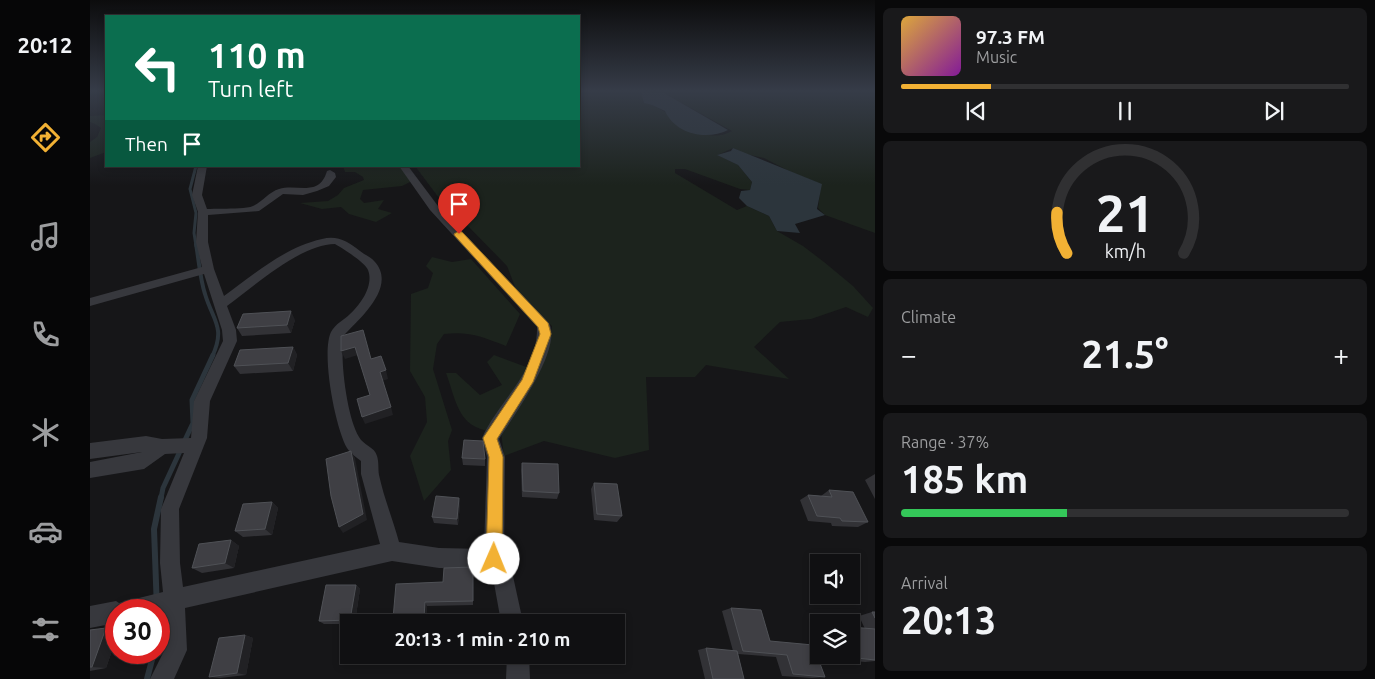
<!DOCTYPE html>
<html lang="en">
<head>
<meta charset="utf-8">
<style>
  body { margin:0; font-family:Ubuntu,sans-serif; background:#19191b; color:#f1f3f6; height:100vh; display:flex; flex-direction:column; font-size:19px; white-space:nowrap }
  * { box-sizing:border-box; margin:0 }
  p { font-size:16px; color:#9c9d9f }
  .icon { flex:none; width:28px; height:28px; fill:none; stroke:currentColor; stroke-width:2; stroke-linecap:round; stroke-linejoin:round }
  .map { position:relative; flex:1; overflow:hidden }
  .drawer { display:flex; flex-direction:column; gap:8px; padding:8px; background:#09090a; width:500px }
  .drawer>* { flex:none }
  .hud { position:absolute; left:15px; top:15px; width:475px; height:152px; border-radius:0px; box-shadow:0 2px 8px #0003,0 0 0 1px #303032; background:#0b6e4f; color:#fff; overflow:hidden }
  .tools { position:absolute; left:720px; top:554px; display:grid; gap:10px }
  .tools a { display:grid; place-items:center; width:50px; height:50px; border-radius:0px; background:#101012; box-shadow:0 2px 8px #0003,0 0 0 1px #303032; font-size:25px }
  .speed { position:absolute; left:15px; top:599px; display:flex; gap:10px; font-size:25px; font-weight:700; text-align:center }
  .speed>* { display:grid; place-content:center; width:65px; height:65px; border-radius:50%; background:#101012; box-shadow:0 2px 8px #0003,0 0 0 1px #303032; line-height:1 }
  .speed .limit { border:8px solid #d22; background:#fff; color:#111 }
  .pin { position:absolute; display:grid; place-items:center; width:42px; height:42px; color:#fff; margin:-51px -21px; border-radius:50% 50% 50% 0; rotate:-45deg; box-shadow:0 0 5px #0007 }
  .pin .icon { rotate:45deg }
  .me { position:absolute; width:55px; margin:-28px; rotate:1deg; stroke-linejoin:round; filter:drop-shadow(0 0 4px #0008) }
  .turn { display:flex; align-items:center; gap:18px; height:105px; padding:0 20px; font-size:22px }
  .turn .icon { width:65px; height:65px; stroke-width:2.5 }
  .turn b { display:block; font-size:35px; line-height:42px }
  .then { display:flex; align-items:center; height:48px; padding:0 20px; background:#0003; gap:10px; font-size:19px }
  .big { font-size:38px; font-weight:700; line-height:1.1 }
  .drawer .widget { flex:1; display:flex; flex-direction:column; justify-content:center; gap:8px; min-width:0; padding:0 18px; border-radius:8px; background:#19191b }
  .drawer .dial { align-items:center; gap:0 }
  .dial svg { height:130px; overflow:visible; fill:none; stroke:#303032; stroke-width:7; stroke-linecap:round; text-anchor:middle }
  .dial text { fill:#f1f3f6; stroke:none }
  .song { display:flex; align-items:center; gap:15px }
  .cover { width:60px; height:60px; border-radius:8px; background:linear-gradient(135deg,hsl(40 70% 55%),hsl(290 70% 35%)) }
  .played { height:5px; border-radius:2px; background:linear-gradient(90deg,#f2b134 20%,#303032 20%) }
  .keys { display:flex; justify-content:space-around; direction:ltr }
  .heat { display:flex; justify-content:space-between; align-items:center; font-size:28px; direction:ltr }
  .charge { height:8px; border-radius:4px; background:linear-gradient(90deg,#34c759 37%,#303032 0) }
  .trip { position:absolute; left:250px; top:614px; width:285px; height:50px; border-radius:0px; background:#101012; box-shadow:0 2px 8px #0003,0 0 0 1px #303032; font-weight:700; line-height:50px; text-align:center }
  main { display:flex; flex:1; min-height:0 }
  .tabs { display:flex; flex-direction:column; width:90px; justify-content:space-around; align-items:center; background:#060607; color:#9c9d9f }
  .tabs .icon { width:35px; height:35px }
  .tabs .current { color:#f2b134 }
  .tabs b { font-size:22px; color:#f1f3f6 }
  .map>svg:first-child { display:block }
</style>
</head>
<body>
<main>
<nav class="tabs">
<b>20:12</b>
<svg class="icon current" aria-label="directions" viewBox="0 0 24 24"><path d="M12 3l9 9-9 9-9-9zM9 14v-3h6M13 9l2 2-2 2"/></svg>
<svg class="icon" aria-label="music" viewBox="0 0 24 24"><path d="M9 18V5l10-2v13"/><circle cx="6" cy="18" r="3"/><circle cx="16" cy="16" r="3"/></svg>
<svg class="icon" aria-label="phone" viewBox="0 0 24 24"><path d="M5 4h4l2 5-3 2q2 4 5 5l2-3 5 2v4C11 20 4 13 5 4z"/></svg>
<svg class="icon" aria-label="climate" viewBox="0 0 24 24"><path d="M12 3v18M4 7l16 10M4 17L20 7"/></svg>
<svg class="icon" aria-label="car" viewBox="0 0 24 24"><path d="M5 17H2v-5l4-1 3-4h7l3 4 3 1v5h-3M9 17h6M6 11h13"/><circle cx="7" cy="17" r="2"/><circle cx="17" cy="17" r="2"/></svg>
<svg class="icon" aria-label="filters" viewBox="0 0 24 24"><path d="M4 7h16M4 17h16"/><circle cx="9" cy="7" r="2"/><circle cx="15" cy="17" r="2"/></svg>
</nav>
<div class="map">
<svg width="785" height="679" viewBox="0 0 785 679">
  <rect width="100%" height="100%" fill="#161618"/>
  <path fill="#1c231d" d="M 489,90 L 553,91 L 551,92 L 554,103 C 584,109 610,149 642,131 L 574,93 L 555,90 L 785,90 L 785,233 L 735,215 L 728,208 L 731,184 L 699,171 L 674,158 L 655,154 L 643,148 L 628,155 L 648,165 L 662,182 L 660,190 L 650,189 L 595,169 L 585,169 L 585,173 L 647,210 L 657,206 L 679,216 L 687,231 L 713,246 L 734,262 L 763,286 L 783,308 L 778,317 L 756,307 L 721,319 L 690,322 L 664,347 L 699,379 L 616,365 L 605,377 L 556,377 L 559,450 L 525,458 L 454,441 L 414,456 L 411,432 C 434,400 459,367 462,326 L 427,292 L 417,266 L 376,224 L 361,214 L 325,166 L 489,166 Z
    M 16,115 L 16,152 L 0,158 L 0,142 L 7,137 L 11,128 L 5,124 L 0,122 L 0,116 Z
    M 253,166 L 310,166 L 322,181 L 312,186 L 273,190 L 270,199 L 274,203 L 294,200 L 288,209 L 302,213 L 286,222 L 259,214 L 251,207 L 232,209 L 210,203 L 238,201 L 248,195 L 254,188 L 274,180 L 273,177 L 265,172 L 255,172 Z
    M 342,257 L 362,262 L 381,259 L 430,314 L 416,346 C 393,337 379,331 354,334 L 347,344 L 343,369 L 362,430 L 358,441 L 361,470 L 334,501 L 320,456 L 337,422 L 335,397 L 320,371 L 321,294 L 338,288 L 343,273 L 336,266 Z
    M 404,355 L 439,368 L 401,431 C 368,428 366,400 356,373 L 366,373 L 390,395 L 412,385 L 397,362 Z"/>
  <path fill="#2c353c" d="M 553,91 L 574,93 L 638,130 C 617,141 585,134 575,111 L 562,105 L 554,103 L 551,92 Z
    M 643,148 L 732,184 L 727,209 L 735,215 L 705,224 L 710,233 L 687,231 L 679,216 L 657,206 L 649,198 L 651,191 L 660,190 L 662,182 L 648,165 L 627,155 L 641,151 Z"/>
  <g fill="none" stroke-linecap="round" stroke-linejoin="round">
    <path stroke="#2c353c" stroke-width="3" d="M 106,166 L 100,189 L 106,213 L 104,233 L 106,246"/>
    <path stroke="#2c353c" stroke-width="4" d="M 106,244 C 109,261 110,279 115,294 C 123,321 136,327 122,357"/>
    <path stroke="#2c353c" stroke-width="5" d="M 94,442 L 103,423 L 102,400 L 123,355
      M 71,498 L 73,488 L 91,449"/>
    <path stroke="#2c353c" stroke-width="6" d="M 67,610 L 64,529 L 71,497
      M 57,679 L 64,652"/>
    <path fill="#37383d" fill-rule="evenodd" d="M 108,166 L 117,166 L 112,195 L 117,209 C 129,208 153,210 163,206 C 172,202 179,192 189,189 C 207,183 229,198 237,171 L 240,170 L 245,173 L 246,177 L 239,186 L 227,191 L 213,195 L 193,194 L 169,211 L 118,215 L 118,242 L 124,269 L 134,296 C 163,275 195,247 232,239 C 248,235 258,242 270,251 C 275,255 281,257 285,262 C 307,287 269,319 254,335 C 249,356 257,418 269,437 C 273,445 285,447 287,456 C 289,462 288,469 289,475 C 294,498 303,520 309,542 L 349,548 L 394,549 L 397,457 L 392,438 C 409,400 448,372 447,327 L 340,210 L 309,166 L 318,166 L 348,206 L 459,323 C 473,348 423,417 409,439 L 415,457 L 414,555 L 421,567 L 433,622 L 411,622 L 402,572 L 399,569 L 349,568 L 302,561 L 95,608 L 97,650 L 84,679 L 60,679 L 75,649 L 74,612 L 69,613 L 69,610 L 26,610 L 26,623 L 0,628 L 0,606 L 26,601 L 29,603 L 73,592 L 70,563 L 71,509 L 94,453 L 75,454 L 54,469 L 0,478 L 0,462 L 52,452 L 0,459 L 0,443 L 56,436 L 72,439 L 101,438 L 104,401 L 133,341 L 132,330 L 114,274 L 0,306 L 0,298 L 112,267 L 106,242 L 108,212 L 102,195 ZM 245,244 C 252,248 276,263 278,270 C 284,285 271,304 260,314 C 254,320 245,324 241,332 C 231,353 245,427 257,448 C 260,453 266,457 271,461 L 271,474 L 290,544 L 93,587 L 90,563 L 89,509 L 117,438 L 120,401 L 147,341 L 146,330 L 137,306 C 166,285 209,245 245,244 Z
      M 417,655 L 439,655 L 440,679 L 416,679 Z"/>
  </g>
  <path fill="#323236" d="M 205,320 L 201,333 L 152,336 L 147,328 Z
    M 203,347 L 207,355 L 203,371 L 150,374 L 144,366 Z
    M 372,458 L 395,459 L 395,466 L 373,465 Z
    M 432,463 L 469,493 L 467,499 L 432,497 L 431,470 Z
    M 785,474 L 785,499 L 775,480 Z
    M 504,483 L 532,516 L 527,522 L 504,520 L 501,489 Z
    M 739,490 L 778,522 L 768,527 L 742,526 L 741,523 L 718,521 L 710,500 L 718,495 L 731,496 Z
    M 369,498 L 370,504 L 368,525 L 344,523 L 342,517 Z
    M 182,502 L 188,508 L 182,535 L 153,537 L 145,531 Z
    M 141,540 L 149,546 L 144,568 L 112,573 L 102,568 Z
    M 383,567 L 383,605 L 337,606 L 336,622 L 306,622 L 303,619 L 353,582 Z
    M 266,585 L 270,589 L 265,622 L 259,622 L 259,624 L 234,624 L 229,621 Z
    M 641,608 L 680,641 L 735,677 L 722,678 L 692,676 L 686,657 L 648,654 L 654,679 L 615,679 L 608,650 L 616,648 L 643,651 L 632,611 Z
    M 782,612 L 785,612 L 785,661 L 775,662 L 745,659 L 743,655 L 761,655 L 775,629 L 769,616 Z
    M 0,630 L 26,630 L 26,639 L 16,668 L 0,671 Z
    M 155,635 L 163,638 L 156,675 L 130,678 L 119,677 Z"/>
  <path fill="#212124" d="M 201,311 L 205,320 L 201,333 L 197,325 Z
    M 203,347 L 207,355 L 203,371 L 198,363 Z
    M 265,347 L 268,355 L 255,359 L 251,351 Z
    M 296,370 L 298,379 L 292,381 L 290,372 Z
    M 301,407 L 303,415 L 275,424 L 272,417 Z
    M 261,451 L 265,458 L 277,520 L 253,533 L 249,527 Z
    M 369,498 L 370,504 L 368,525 L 367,519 Z
    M 182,502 L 188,508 L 182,535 L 175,529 Z
    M 141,540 L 149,546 L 144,568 L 135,563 Z
    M 266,585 L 270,589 L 265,622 L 263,622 L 260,620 Z
    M 335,602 L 337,606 L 336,622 L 334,618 Z
    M 16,628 L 26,630 L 26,639 L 16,668 L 2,667 Z
    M 155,635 L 163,638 L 156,675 L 147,673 Z"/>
  <path fill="#3f3f44" stroke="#4f5156" d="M 201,311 L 197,325 L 147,328 L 153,314 Z
    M 273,330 L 281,359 L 291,356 L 296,370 L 290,372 L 301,407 L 272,417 L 267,399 L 280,395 L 265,347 L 251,351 L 251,336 Z
    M 203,347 L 198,363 L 144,366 L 150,350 Z
    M 374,440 L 393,441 L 395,459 L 372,458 Z
    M 261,451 L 273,514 L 249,527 L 241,496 L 236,459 Z
    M 432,463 L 468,464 L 469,493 L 433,491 Z
    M 504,483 L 527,484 L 532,516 L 507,514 Z
    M 739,490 L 763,492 L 778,522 L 752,521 L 750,518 L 727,516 L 718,495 L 742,497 Z
    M 346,496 L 369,498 L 367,519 L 342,517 Z
    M 182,502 L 175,529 L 145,531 L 153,504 Z
    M 141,540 L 135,563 L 102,568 L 109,544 Z
    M 383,567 L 383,601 L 335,602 L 334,618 L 303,619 L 306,584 L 353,582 L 354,568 Z
    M 236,585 L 266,585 L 260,620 L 229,621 Z
    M 641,608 L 671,610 L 680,641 L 723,645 L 735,677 L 703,674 L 697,655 L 653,651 Z
    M 782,612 L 785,612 L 785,618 Z
    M 761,627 L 785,629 L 785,660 L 758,657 L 757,655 L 761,655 Z
    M 16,628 L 2,667 L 0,667 L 0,630 Z
    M 155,635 L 147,673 L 119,677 L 129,638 Z
    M 616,648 L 647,651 L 654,679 L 623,679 Z"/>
  <linearGradient id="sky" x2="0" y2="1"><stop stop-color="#0c0c0d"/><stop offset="0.49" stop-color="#363c48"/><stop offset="1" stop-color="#363c48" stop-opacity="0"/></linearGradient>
  <rect width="785" height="185" fill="url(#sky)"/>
  <path fill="#f2b134" stroke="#9d7322" d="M 369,231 L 372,232 L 458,323 L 461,334 L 443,382 L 407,439 L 413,457 L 412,559 L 410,565 L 404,567 L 398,565 L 396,559 L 399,457 L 393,438 L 432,380 L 450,334 L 448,327 L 365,236 L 364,234 Z"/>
</svg>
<div class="tools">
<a><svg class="icon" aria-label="sound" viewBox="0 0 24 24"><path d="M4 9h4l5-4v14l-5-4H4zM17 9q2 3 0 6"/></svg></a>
<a><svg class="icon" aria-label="layers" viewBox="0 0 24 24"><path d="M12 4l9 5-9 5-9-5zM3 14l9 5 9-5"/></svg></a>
</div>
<div class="speed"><div class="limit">30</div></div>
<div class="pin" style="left:369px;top:234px;background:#d93025"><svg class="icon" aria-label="arrive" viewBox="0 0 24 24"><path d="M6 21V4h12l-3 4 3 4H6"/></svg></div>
<svg class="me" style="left:404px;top:559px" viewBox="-20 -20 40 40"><circle r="19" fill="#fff"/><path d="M0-13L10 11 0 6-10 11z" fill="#f2b134"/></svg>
<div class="trip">20:13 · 1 min · 210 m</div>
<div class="hud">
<div class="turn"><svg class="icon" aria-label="left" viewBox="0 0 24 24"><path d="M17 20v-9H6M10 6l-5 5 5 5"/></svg><div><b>110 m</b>Turn left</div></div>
<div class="then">Then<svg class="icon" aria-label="arrive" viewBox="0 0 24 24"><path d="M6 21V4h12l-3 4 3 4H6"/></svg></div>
</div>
</div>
<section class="drawer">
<div class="widget">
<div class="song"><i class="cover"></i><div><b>97.3 FM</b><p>Music</p></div></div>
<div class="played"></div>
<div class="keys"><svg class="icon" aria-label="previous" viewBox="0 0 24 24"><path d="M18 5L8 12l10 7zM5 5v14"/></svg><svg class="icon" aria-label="pause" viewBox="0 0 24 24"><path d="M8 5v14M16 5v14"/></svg><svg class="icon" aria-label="next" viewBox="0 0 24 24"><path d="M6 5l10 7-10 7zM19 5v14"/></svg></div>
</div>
<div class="widget dial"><svg viewBox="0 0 100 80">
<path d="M14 69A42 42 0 1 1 86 69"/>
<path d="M14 69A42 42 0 0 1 8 44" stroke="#f2b134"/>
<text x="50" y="56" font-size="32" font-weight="700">21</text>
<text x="50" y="72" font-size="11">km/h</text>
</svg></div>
<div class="widget"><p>Climate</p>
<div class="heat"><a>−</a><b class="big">21.5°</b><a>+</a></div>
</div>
<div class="widget"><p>Range · 37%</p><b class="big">185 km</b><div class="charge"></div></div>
<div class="widget"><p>Arrival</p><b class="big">20:13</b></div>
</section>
</main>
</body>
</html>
